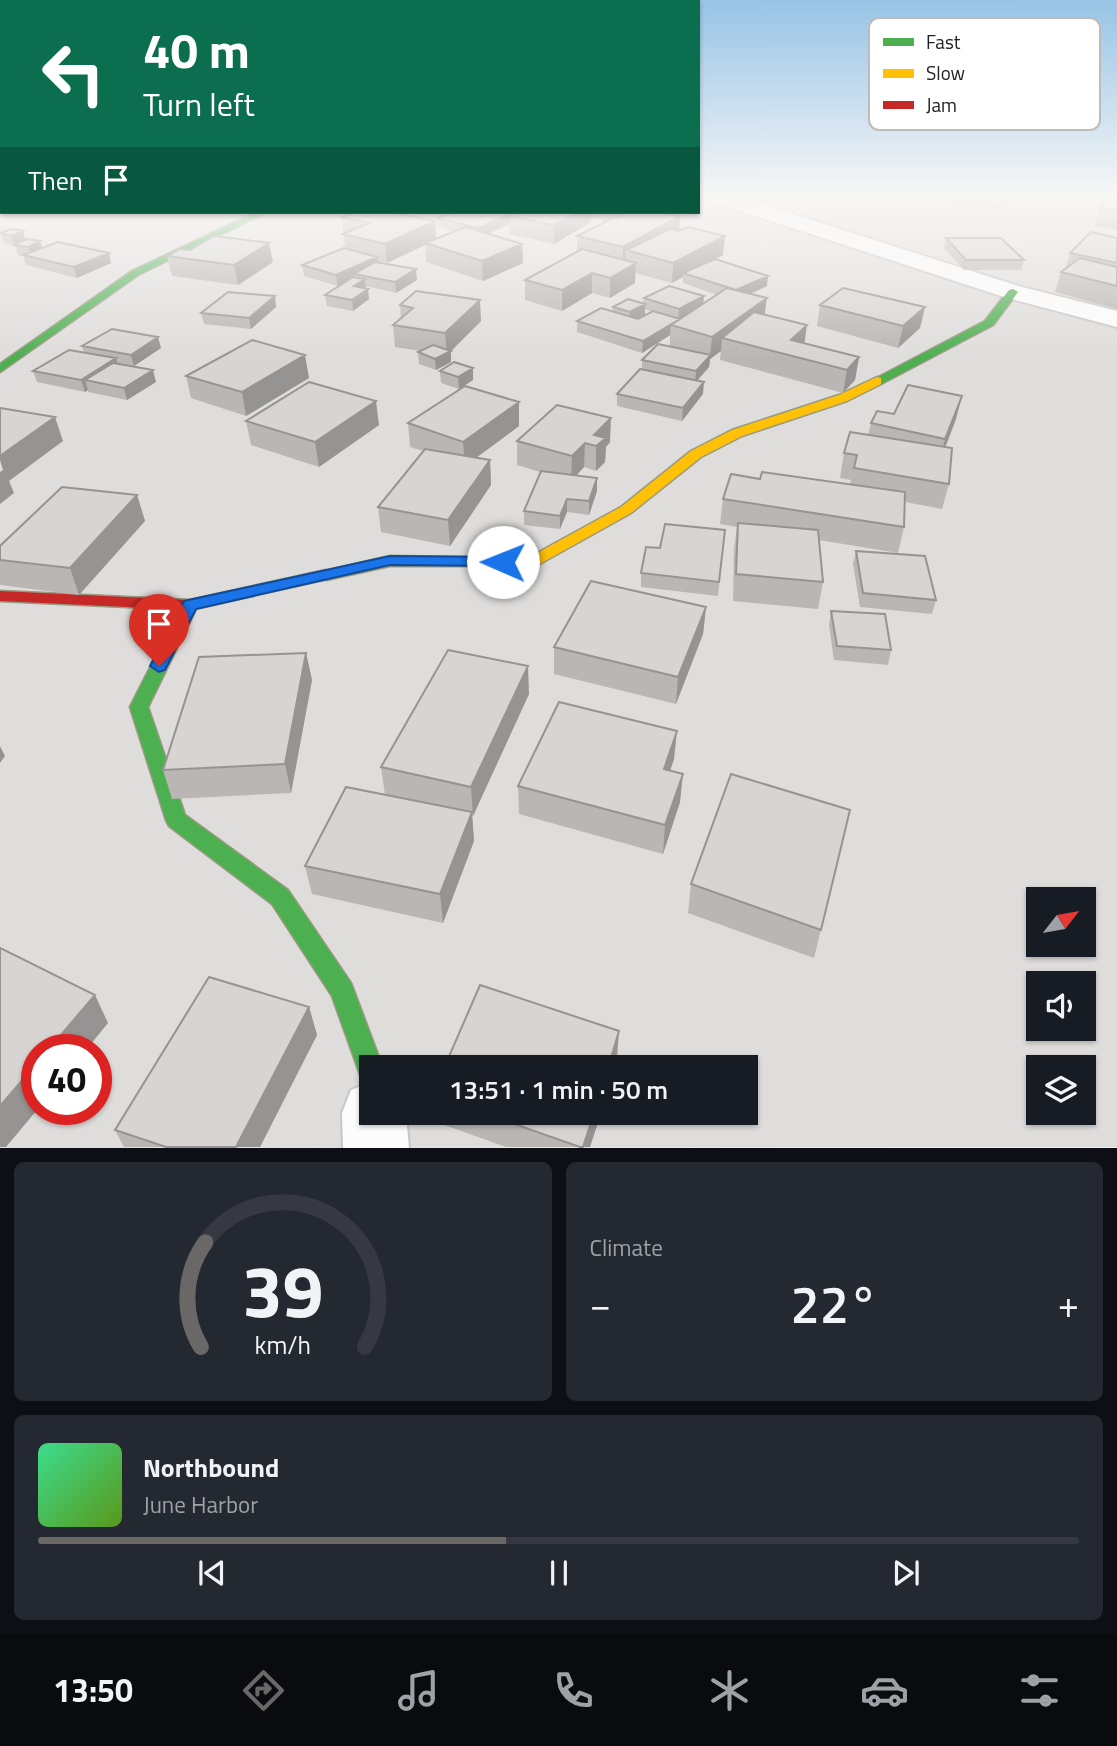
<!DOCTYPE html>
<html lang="en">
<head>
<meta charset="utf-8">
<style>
  body { margin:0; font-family:"Titillium Web",sans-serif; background:#242831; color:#f1f3f6; height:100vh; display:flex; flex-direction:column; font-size:26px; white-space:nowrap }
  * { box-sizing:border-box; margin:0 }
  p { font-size:23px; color:#9ea1a6 }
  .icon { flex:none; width:38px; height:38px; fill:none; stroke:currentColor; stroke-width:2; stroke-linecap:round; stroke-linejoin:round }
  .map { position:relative; height:1148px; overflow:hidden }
  .side { display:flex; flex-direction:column; gap:14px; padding:14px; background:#0d0f14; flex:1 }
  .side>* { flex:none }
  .guide { position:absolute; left:0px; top:0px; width:700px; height:214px; box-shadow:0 2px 5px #0004; background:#0b6e4f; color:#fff; overflow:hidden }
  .needle { width:46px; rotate:59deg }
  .controls { position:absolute; left:1026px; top:887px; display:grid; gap:14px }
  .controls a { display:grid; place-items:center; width:70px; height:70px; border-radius:0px; background:#171b24; box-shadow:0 2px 5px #0004; font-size:35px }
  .speed { position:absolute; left:21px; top:1034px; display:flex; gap:14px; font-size:35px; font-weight:700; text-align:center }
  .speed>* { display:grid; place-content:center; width:91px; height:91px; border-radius:50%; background:#171b24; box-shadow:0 2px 5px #0004; line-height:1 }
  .speed .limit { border:10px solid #d22; background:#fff; color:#111 }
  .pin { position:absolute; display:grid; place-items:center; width:60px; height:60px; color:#fff; margin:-72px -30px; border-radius:50% 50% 50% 0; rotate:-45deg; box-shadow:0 0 7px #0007 }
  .pin .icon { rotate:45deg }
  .me { position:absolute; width:77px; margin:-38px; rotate:271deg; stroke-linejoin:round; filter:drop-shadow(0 0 5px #0008) }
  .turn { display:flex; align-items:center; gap:24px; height:147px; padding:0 28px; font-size:32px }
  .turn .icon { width:91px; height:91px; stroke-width:2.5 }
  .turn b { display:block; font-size:49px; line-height:60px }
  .then { display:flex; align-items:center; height:66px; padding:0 28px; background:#0003; gap:14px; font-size:26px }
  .big { font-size:52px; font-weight:600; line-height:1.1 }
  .side .widget { flex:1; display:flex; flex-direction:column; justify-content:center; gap:10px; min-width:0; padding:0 24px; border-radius:10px; background:#242831 }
  .side .dial { align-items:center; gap:0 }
  .dial svg { height:182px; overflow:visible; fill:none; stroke:#363941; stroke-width:7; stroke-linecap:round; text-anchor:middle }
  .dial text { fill:#f1f3f6; stroke:none }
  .song { display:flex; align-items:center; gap:21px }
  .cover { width:84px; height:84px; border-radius:10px; background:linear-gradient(135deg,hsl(150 70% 55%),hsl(90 70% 35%)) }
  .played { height:7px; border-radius:4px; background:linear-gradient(90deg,#696867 45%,#363941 45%) }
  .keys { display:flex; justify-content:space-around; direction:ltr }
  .heat { display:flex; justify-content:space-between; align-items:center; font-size:38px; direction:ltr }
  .side .tiles { flex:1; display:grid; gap:14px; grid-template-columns:1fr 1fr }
  .widget:last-child { grid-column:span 2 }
  .trip { position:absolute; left:359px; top:1055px; width:399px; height:70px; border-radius:0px; background:#171b24; box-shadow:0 2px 5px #0004; font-weight:600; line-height:70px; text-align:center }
  .tabs { display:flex; height:112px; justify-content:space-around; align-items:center; background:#090b0e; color:#9ea1a6 }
  .tabs .icon { width:49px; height:49px }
  .tabs .active { color:#696867 }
  .tabs b { font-size:32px; color:#f1f3f6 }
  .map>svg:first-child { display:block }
</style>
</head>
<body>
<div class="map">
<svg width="1117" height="1148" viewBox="0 0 1117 1148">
  <rect width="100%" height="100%" fill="#f0edea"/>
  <path fill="#dfdddb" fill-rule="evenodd" d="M 0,197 L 2,212 L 698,212 L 698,197 L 1117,197 L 1117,1147 L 0,1148 ZM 1038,900 L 1083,900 L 1083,945 L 1038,945 ZM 1038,984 L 1083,984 L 1083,1029 L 1038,1029 ZM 37,1050 L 96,1050 L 96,1110 L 37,1110 ZM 371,1068 L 746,1068 L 746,1113 L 371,1113 ZM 1038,1068 L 1083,1068 L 1083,1113 L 1038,1113 Z"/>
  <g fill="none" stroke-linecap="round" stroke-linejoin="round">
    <defs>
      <path id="street" d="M 707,197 L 739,197 L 1022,287 L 1117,311 L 1117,327 L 1004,297 L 710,201 Z
        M 371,1082 L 371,1113 L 406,1113 L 409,1148 L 343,1148 L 342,1113 L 351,1090 Z"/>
      <path id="fast" d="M 257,212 L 267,212 L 138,275 L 0,372 L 0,364 L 132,271 Z
        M 1013,289 L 1018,292 L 993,325 L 881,384 L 873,384 L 871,381 L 985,321 L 1009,290 Z
        M 190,600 L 198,605 L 148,707 L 185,815 L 288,890 L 351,983 L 383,1068 L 371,1068 L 371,1084 L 362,1080 L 332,996 L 272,904 L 169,826 L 166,820 L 130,707 L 182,605 Z"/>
      <path id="slow" d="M 877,377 L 881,378 L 881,384 L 847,401 L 742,436 L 701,457 L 631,513 L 536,566 L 390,566 L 326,580 L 318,575 L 320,572 L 390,556 L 528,558 L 621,507 L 691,451 L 732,430 L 839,395 Z"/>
      <path id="jam" d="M 326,570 L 334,575 L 332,578 L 190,610 L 0,601 L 0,591 L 190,600 Z"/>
    </defs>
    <use href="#street" stroke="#c8c7c6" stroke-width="4"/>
    <use href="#fast" stroke="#9a9a80" stroke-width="3"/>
    <use href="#slow" stroke="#9a9a80" stroke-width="3"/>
    <use href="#jam" stroke="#9a9a80" stroke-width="3"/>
    <use href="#street" fill="#fdfcfc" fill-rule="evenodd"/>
    <use href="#fast" fill="#4caf50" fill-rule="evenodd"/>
    <use href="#slow" fill="#ffc107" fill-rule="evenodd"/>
    <use href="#jam" fill="#c62828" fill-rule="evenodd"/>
  </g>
  <path fill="#b9b6b4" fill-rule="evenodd" d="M 741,197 L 783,197 L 763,204 Z
    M 954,197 L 1011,197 L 1006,211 L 952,204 Z
    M 1117,197 L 1117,230 L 1095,226 L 1100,208 Z
    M 205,212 L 224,212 L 218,214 Z
    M 516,212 L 664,212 L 662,212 L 679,231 L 723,255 L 715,259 L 767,286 L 750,294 L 765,315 L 804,343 L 859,357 L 855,380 L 843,393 L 720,360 L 721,351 L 710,359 L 709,367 L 697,381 L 703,394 L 682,421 L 617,406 L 617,394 L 642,369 L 642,360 L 670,347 L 670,335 L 642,353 L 577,332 L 577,321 L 612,311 L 613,307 L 643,303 L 644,298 L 703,304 L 717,295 L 683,283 L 683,277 L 672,283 L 635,273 L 635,283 L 610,298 L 592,293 L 562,311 L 525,300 L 525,280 L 577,252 L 577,236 L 606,222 L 591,216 L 591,222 L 554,244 L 509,234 L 509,224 L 488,234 L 522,244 L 523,263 L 483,281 L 426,262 L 425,245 L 387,263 L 378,261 L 417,280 L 396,293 L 366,286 L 369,299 L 353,311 L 327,306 L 325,295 L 346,281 L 338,286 L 304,276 L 302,265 L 345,248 L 342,217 L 435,221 L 436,238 L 455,232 L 439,227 L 438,218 ZM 645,309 L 652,312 L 637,319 L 645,315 Z
    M 12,229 L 25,240 L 40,241 L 42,248 L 111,263 L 77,278 L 26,265 L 23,256 L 18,255 L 15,245 L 4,243 L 0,233 Z
    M 946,238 L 1024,260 L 1021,270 L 964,270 L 944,248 Z
    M 1117,238 L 1117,309 L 1055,292 L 1061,272 L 1065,269 L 1070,253 Z
    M 167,256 L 273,262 L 238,285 L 172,276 Z
    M 275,296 L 276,307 L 251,329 L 204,324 L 201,313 Z
    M 400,305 L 481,321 L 451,351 L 451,362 L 436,370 L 419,364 L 418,352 L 421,351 L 395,347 L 393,325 L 401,318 Z
    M 820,305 L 925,307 L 920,328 L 898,348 L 817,326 Z
    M 82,346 L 161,348 L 134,366 L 156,382 L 127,400 L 88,392 L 88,390 L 85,392 L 37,382 L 33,371 L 84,353 Z
    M 473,368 L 473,380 L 459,389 L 441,383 L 440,371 Z
    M 186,376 L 309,378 L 246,416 L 191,398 Z
    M 894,414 L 956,419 L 945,447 L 949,484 L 942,509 L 905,502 L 904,527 L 898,553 L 819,540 L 823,582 L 818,609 L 733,601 L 734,549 L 737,527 L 720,524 L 723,499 L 760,479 L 850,484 L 851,480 L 840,478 L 844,453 L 868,435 L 871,423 Z
    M 246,421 L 379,425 L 319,467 L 251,445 Z
    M 408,423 L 519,426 L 476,458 L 490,460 L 491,485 L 450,546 L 381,532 L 378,507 L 423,451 L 410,447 Z
    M 517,441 L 610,442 L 606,447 L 605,462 L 596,471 L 584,467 L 577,475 L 597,491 L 589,515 L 567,512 L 560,529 L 524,525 L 524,511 L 540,472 L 517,465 Z
    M 137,495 L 145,521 L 79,595 L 0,585 L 0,546 Z
    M 725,530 L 718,596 L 641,587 L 641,573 L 660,548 Z
    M 856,551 L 936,600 L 932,614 L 860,607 L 853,564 Z
    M 706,607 L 703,634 L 676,704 L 554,674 L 554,647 Z
    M 831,611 L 891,650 L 888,665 L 834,660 L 829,625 Z
    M 306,653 L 312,680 L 291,793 L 172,799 L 163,770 Z
    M 529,694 L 473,816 L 472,816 L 474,841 L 443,923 L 312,894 L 305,866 L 385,795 L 381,767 Z
    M 674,759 L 670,771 L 680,802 L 663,854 L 519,814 L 518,786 Z
    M 850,810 L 814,958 L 688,913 L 691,884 Z
    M 309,1007 L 317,1035 L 260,1147 L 124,1147 L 115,1130 Z
    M 435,1113 L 601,1113 L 590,1147 L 506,1147 L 436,1122 Z"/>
  <path fill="#969492" d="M 763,197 L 783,197 L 763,204 Z
    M 515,212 L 509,216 L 509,224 L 479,238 L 478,228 Z
    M 578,212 L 592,212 L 591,222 L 554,244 L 554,225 Z
    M 680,216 L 679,235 L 626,250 L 625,265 L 623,267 L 623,247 Z
    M 435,221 L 436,240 L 425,243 L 425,245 L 387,263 L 385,244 Z
    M 23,231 L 26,241 L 15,245 L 11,236 Z
    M 725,236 L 723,255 L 688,274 L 683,273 L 683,277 L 672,283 L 673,263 Z
    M 40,241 L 43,251 L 31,257 L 28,247 Z
    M 269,243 L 273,262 L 238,285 L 234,265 Z
    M 522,244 L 523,263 L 483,281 L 482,261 Z
    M 109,253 L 111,263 L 77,278 L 74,267 Z
    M 377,257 L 378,267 L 354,274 L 354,278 L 338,286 L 336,275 Z
    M 636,263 L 635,283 L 610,298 L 610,278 Z
    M 416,269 L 417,280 L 396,293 L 395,282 Z
    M 592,273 L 592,293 L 562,311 L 562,290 Z
    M 768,276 L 767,286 L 735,301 L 736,290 Z
    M 365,279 L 366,290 L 354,286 Z
    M 368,289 L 369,299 L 353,311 L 352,300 Z
    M 275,296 L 276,307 L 251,329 L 249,318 Z
    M 704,296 L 703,307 L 671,325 L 670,335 L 642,353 L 643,341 L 678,319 L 679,309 Z
    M 767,298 L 764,319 L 722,338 L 721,351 L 710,359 L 709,367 L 695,383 L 696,371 L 710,356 L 712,337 Z
    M 480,300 L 481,321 L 451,351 L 451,362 L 436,370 L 435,359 L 447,353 L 445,333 Z
    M 645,304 L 645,315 L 629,323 L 630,312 Z
    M 925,307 L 920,328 L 898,348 L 903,326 Z
    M 807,325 L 804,347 L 791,340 Z
    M 158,337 L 161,348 L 134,366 L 131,355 Z
    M 305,355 L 309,378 L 246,416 L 242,392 Z
    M 859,357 L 855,380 L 843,393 L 847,370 Z
    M 116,358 L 119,370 L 85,380 L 88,390 L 85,392 L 81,380 Z
    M 473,368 L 473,380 L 459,389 L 458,377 Z
    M 153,370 L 156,382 L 127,400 L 124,388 Z
    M 704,382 L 703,394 L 682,421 L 683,408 Z
    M 962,396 L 956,419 L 939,464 L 945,439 Z
    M 376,401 L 379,425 L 319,467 L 315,442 Z
    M 519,402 L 519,426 L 465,466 L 463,442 Z
    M 55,417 L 63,441 L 9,481 L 14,493 L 0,504 L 0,472 L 3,470 L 0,460 L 0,456 Z
    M 611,418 L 610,442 L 606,447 L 605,462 L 596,471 L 596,446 L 594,435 Z
    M 585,443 L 584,467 L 571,481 L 572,456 Z
    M 490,460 L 491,485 L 450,546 L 448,520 Z
    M 597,478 L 597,491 L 589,515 L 589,501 Z
    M 137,495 L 145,521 L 79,595 L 70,568 Z
    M 567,499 L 567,512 L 560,529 L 560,516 Z
    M 706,607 L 703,634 L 676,704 L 678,677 Z
    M 306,653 L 312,680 L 291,793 L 285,764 Z
    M 528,666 L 529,694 L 473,816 L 471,787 Z
    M 677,731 L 674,759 L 661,797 L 664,769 Z
    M 0,746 L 5,756 L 0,763 Z
    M 683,774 L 680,802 L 663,854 L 665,825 Z
    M 472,812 L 474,841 L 443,923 L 440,894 Z
    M 95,995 L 108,1023 L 86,1050 L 48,1050 Z
    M 309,1007 L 317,1035 L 260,1147 L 236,1147 Z
    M 619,1031 L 617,1058 L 614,1068 L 608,1068 Z
    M 37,1063 L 37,1110 L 6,1147 L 0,1147 L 0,1106 Z
    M 594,1113 L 601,1113 L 590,1147 L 583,1147 Z"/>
  <path fill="#d7d4d1" stroke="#969492" stroke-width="2" d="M 975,197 L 1010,197 L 1008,202 Z
    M 1107,197 L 1117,197 L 1117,211 L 1100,208 Z
    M 354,212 L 391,212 L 435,221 L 385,244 L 343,234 L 369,223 L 342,217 Z
    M 453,212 L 515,212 L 478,228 L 438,218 Z
    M 516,212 L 578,212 L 554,225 L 509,216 Z
    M 626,212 L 659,212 L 680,216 L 623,247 L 577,236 Z
    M 466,227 L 522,244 L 482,261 L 425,243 Z
    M 688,227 L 725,236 L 673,263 L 626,250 L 670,229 L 679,231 Z
    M 12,229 L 23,231 L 11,236 L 0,233 Z
    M 1091,232 L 1117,238 L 1117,263 L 1070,253 Z
    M 214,236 L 269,243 L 234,265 L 167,256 L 180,249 L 190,250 Z
    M 946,238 L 1001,238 L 1024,260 L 966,260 Z
    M 27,239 L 40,241 L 28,247 L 14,245 Z
    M 58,242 L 109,253 L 74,267 L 23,255 Z
    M 344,248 L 377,257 L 336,275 L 302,265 Z
    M 582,249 L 636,263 L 610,278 L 592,273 L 562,290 L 525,280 Z
    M 1080,258 L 1117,267 L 1117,286 L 1061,272 Z
    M 715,259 L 768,276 L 736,290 L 683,273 Z
    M 375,262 L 416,269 L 395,282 L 354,274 Z
    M 353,277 L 365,279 L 354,286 L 368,289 L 352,300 L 325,295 Z
    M 669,286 L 704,296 L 679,309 L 644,298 Z
    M 727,288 L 767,298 L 712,337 L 671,325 Z
    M 843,288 L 925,307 L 903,326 L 820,305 Z
    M 416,291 L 480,300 L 445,333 L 393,325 L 413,308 L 400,305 Z
    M 228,292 L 275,296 L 249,318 L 201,313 Z
    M 628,299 L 645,304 L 630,312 L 613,307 Z
    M 601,308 L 638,319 L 653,311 L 680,319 L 643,341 L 577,321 Z
    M 754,312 L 807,325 L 791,340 L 859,357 L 847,370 L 722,338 Z
    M 112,329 L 158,337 L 131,355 L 82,346 Z
    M 252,340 L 305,355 L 242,392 L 186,376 Z
    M 658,344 L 711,355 L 696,371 L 642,360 Z
    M 433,345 L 451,351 L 435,359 L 418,352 Z
    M 69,350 L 116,358 L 81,380 L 33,371 Z
    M 454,362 L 473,368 L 458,377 L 440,371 Z
    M 113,363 L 153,370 L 124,388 L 85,380 Z
    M 640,369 L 704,382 L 683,408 L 617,394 Z
    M 309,382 L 376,401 L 315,442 L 246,421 Z
    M 908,385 L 962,396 L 945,439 L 871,423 L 877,411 L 894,414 Z
    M 465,386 L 519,402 L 463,442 L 408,423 Z
    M 557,405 L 611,418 L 594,435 L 606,438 L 596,446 L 585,443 L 572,456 L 517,441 Z
    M 0,408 L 55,417 L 0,456 Z
    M 850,432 L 952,448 L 949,484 L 854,468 L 857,455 L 844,453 Z
    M 425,449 L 490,460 L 448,520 L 378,507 Z
    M 541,471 L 597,478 L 589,501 L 567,499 L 560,516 L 524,511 Z
    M 762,472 L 905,492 L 904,527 L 723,499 L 731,474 L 760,479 Z
    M 62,487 L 137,495 L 70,568 L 0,560 L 0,546 Z
    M 738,523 L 818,530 L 823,582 L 736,574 Z
    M 665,524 L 725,530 L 719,582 L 641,573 L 646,547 L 660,548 Z
    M 856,551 L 925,556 L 936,600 L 863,593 Z
    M 591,581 L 706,607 L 678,677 L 554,647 Z
    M 831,611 L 885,614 L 891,650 L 837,646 Z
    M 448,650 L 528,666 L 471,787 L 381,767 Z
    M 306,653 L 285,764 L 163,770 L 199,657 Z
    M 559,702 L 677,731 L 664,769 L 683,774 L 665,825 L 518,786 Z
    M 731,774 L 850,810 L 821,930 L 691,884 Z
    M 346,787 L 472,812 L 440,894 L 305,866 Z
    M 0,948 L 95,995 L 48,1050 L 37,1050 L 37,1063 L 0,1106 Z
    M 209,977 L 309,1007 L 236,1147 L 166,1147 L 115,1130 Z
    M 480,985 L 619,1031 L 608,1068 L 444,1068 Z
    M 483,1113 L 594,1113 L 583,1147 L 580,1147 Z"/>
  <linearGradient id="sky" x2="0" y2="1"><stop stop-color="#97c4e6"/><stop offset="0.55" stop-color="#f8f7f6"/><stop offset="1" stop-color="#f8f7f6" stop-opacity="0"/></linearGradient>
  <rect width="1117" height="358" fill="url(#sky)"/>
  <path fill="#1a73e8" stroke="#114b97" stroke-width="2" d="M 390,556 L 503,557 L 511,562 L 503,566 L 390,565 L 196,609 L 165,670 L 159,672 L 150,666 L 184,601 Z"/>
  <rect x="869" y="18" width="231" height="112" rx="10" fill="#fff" stroke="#bcbcbc" stroke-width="2"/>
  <rect x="883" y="38" width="31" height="8" fill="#4caf50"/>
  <rect x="883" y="69" width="31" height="9" fill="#ffc107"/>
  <rect x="883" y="101" width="31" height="8" fill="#c62828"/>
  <g font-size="19" fill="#212121">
    <text x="926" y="49">Fast</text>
    <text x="926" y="80">Slow</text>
    <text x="926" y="112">Jam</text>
  </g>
</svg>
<div class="controls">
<a><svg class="needle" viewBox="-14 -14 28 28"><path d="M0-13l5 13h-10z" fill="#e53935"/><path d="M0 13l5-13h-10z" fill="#9ea1a6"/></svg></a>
<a><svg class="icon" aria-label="sound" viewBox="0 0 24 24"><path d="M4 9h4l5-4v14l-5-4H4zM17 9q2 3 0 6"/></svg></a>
<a><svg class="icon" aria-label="layers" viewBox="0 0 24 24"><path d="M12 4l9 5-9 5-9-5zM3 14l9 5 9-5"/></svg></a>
</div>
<div class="speed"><div class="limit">40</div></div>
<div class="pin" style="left:159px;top:666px;background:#d93025"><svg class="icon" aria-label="arrive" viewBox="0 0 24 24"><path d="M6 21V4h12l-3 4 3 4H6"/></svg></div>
<svg class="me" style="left:503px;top:562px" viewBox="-20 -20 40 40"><circle r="19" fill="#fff"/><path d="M0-13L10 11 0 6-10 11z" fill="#1a73e8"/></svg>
<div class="trip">13:51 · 1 min · 50 m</div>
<div class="guide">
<div class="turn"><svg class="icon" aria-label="left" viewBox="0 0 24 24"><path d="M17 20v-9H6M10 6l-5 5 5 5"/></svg><div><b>40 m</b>Turn left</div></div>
<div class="then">Then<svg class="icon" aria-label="arrive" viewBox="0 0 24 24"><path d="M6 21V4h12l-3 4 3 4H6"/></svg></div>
</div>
</div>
<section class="side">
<div class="tiles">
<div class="widget dial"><svg viewBox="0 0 100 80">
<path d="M14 69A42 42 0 1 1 86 69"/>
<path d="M14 69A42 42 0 0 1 16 23" stroke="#696867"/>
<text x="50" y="56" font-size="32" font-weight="700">39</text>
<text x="50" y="72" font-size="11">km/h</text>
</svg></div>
<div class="widget"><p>Climate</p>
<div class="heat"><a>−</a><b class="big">22°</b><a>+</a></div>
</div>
<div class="widget">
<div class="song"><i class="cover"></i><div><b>Northbound</b><p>June Harbor</p></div></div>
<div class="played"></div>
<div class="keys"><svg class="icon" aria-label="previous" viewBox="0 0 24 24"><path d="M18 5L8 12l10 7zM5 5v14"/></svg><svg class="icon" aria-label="pause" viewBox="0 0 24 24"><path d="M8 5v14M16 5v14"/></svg><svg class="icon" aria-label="next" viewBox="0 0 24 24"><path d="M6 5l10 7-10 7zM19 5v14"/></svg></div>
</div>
</div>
</section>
<nav class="tabs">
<b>13:50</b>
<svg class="icon active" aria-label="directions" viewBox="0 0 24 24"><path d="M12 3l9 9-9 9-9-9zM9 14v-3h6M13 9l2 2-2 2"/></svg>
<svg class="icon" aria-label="music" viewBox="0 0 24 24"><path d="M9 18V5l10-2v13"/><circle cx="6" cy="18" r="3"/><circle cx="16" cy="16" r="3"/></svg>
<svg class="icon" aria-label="phone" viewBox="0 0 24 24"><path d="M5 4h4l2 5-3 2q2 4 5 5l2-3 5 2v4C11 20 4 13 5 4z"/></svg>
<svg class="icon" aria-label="climate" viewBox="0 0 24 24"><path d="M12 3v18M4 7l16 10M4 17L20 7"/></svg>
<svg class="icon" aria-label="car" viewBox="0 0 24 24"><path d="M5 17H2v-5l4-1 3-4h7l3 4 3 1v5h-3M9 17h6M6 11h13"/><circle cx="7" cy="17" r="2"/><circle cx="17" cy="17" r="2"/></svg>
<svg class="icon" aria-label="filters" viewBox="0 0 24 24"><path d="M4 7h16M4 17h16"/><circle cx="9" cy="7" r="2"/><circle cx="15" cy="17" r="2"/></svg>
</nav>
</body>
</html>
